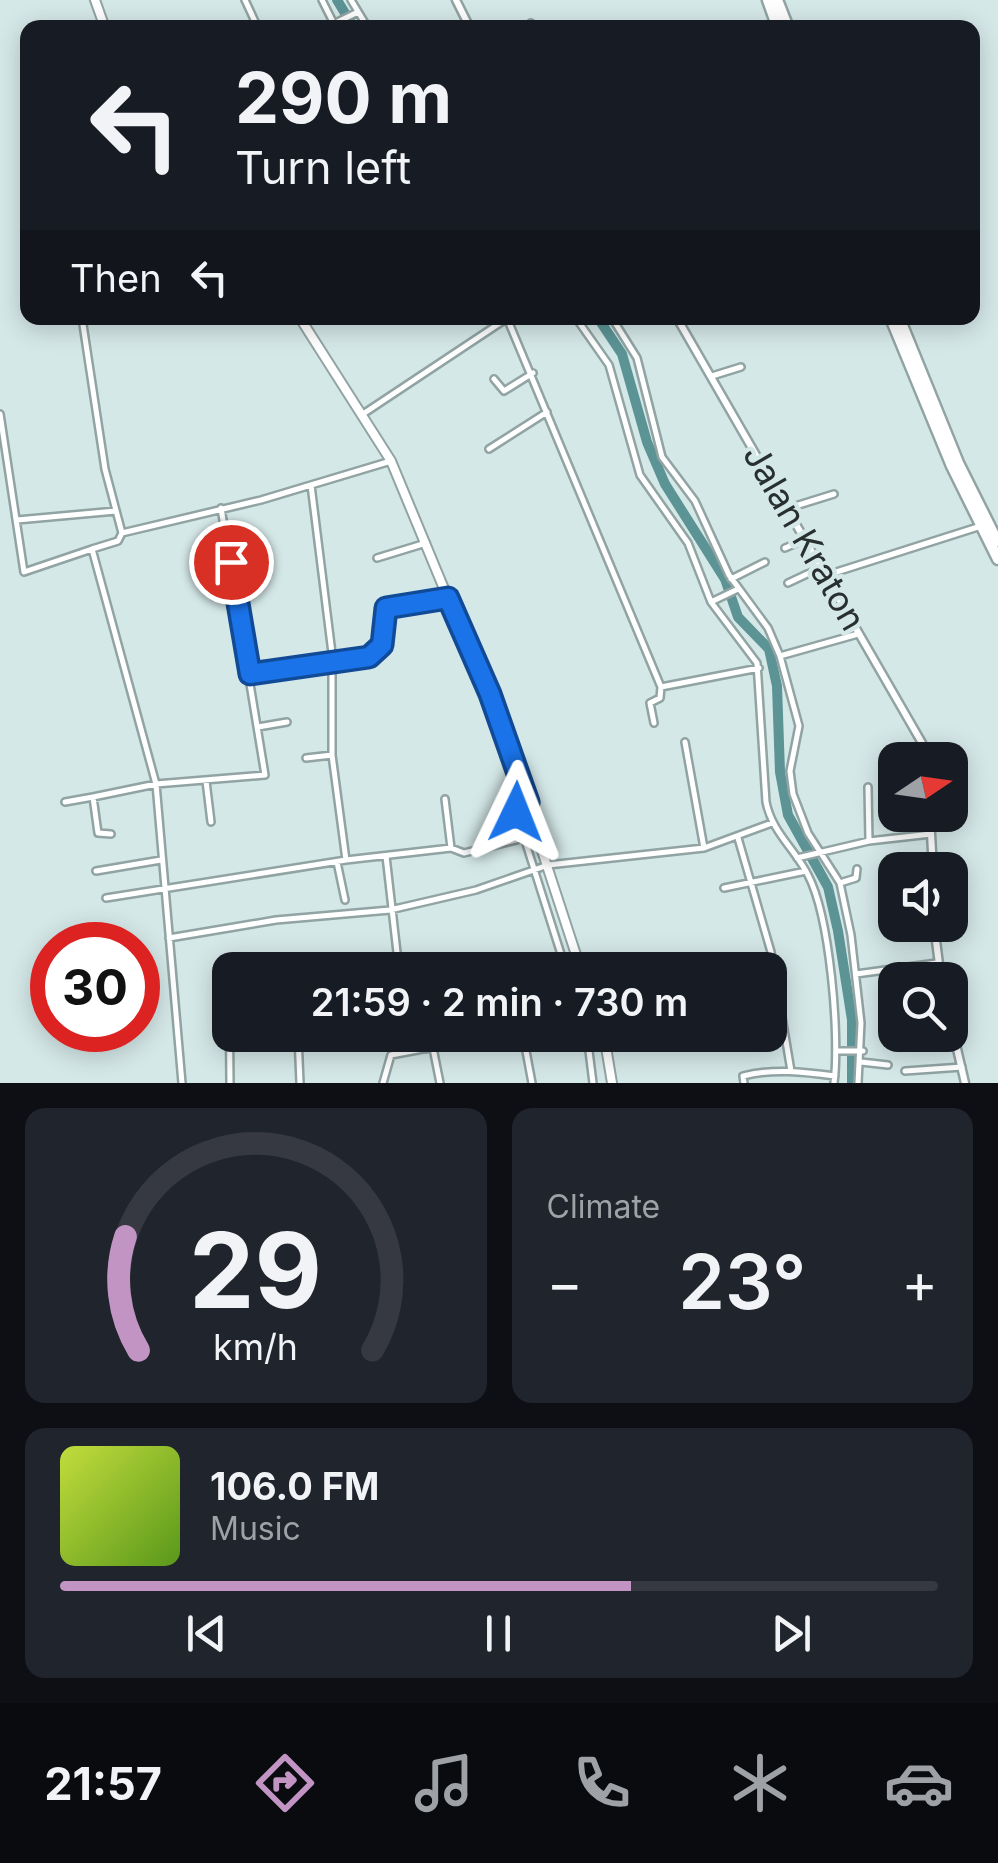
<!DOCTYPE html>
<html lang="en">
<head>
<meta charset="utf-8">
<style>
  body { margin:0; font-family:Inter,sans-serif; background:#20242c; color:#f1f3f6; height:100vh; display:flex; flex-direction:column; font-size:38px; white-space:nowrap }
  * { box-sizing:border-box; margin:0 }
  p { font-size:32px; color:#9ea1a6 }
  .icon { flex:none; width:55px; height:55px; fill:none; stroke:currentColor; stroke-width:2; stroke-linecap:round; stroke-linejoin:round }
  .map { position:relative; height:1083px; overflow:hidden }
  .sheet { display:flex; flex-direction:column; gap:25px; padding:25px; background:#0d0f14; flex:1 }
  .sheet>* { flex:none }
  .guide { position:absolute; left:20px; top:20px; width:960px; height:305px; border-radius:20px; box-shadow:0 5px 25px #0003; background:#171b24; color:#f1f3f6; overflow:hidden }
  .needle { width:65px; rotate:77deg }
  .controls { position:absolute; left:878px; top:742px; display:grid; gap:20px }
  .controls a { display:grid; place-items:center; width:90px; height:90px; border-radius:20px; background:#171b24; box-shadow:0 5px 25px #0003; font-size:50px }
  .speed { position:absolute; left:30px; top:922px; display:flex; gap:20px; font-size:50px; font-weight:700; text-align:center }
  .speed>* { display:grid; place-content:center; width:130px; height:130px; border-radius:50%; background:#171b24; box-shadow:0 5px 25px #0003; line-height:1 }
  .speed .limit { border:15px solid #d22; background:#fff; color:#111 }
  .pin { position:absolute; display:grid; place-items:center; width:85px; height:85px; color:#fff; margin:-42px; border:5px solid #fff; border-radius:50%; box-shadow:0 2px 10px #0007 }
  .me { position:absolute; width:110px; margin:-55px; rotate:2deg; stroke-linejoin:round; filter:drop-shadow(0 0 8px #0008) }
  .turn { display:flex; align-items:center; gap:35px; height:210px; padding:0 50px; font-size:45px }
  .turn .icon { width:130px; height:130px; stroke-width:2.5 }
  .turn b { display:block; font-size:70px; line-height:85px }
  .then { display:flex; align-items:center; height:95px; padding:0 50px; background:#0003; gap:20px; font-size:38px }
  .big { font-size:75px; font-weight:600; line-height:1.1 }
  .sheet .widget { flex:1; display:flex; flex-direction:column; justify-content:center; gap:15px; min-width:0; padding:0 35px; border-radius:20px; background:#20242c }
  .sheet .dial { align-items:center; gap:0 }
  .dial svg { height:260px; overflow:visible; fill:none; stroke:#363941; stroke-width:7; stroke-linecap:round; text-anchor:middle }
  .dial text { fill:#f1f3f6; stroke:none }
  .song { display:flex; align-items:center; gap:30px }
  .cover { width:120px; height:120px; border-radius:15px; background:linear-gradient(135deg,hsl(70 70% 55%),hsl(90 70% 35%)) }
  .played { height:10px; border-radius:5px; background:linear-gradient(90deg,#c294c4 65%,#363941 65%) }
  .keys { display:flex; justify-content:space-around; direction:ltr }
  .heat { display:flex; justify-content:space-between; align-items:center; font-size:55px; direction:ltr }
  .sheet .tiles { flex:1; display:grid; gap:25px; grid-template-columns:1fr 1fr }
  .widget:last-child { grid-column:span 2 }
  .trip { position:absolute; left:212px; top:952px; width:575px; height:100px; border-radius:20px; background:#171b24; box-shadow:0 5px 25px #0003; font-weight:600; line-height:100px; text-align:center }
  .tabs { display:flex; height:160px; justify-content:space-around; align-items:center; background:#090b0e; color:#9ea1a6 }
  .tabs .icon { width:70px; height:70px }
  .tabs .on { color:#c294c4 }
  .tabs b { font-size:45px; color:#f1f3f6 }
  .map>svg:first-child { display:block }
</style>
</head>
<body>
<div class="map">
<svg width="998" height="1083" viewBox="0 0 998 1083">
  <rect width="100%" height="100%" fill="#d5e8e8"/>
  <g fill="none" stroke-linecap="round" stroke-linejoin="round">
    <path stroke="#5c9395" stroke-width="10" d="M 337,0 L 354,28
      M 598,318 L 622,354 L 647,442 L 665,484 L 725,579 L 738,617 L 769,649 L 777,686 L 780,772 L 788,815 L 828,887 L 838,931 L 852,1020 L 852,1083"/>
    <defs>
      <path id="minor" d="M 245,0 L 258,28
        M 322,0 L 336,28
        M 351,0 L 368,28
        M 531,23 L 533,28
        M 325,28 L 358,12
        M 423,28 L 427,26
        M 82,318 L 105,469 L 122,533
        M 507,318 L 661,687 L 660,698 L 650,703 L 654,723
        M 576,318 L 609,365 L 640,475 L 688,543 L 711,602 L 757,663 L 766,802 C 772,832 795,849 808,875 C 830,917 840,1036 834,1083
        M 612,318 L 637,358 L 662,457 L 695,501 L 729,575 L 768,628 L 780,656 L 799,726 L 790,771 L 793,794 L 808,833 L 840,883 L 851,935 L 861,1023 L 858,1083
        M 712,376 L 741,367
        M 494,379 L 504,391 L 533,373
        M 0,414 L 24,572 L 92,549
        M 363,414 L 506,319
        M 489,449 L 547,412
        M 311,485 L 332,653 L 332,755 L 346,860
        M 789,508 L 834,494
        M 17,520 L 116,511
        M 785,548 L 804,540
        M 377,558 L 426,543
        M 827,575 L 981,526
        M 731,579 L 765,562
        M 788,583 L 822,567
        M 711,602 L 738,589
        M 780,656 L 858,634
        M 250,674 L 369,657 L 382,645 L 386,607 L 448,598
        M 661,687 L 759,668
        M 258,727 L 287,722
        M 685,742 L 704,848
        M 306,758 L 332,755
        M 206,781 L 211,822
        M 868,787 L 869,841
        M 445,799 L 451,848
        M 65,802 L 93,797
        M 525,804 L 516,812 L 566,970
        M 111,834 L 98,833 L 93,797 L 156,784 L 265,775 L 221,508
        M 738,838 L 771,952 L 791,1071
        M 386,856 L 399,970
        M 797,858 L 869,841 L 931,834
        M 337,862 L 345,900
        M 916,870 L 933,866
        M 96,871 L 161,860
        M 840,883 L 856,878 L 857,869
        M 724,888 L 806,871
        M 106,898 L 346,860 L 451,848 L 464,853 L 536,835
        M 886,926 L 897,925
        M 169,938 L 276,920 L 390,910 L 476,890 L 548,865 L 704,848 L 772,823
        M 856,974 L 937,963
        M 229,981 L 230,1083
        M 888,999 L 895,999
        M 298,1035 L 300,1083
        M 421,1035 L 426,1049
        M 523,1035 L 532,1083
        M 587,1035 L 593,1083
        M 345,1037 L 354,1035
        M 433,1048 L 440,1083
        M 837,1051 L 863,1051
        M 861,1062 L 888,1065
        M 905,1071 L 962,1067
        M 182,1083 L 156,784 L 92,549 L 118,541 L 122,533 L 261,500 L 391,461
        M 383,1083 L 391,1055 L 497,1035
        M 744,1083 L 743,1076 C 773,1068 805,1072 835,1076"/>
      <path id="tertiary" d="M 456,0 L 470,28
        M 677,318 L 922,743 L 926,760
        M 930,815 L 933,870
        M 934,925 L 941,980
        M 950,1019 L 965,1083"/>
      <path id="secondary" d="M 95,0 L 105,28
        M 300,318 L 391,461 L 503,731 L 581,970
        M 604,1035 L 612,1083"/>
      <path id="trunk" d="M 768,0 L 778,28
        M 777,0 L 788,28
        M 891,318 L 952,466 L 998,559
        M 899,318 L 958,463 L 997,541"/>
    </defs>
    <use href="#minor" stroke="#91a3a3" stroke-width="10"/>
    <use href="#tertiary" stroke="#91a3a3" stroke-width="11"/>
    <use href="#secondary" stroke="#91a3a3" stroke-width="12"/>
    <use href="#trunk" stroke="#91a3a3" stroke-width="15"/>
    <use href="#minor" stroke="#fff" stroke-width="5"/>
    <use href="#tertiary" stroke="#fff" stroke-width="6"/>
    <use href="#secondary" stroke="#fff" stroke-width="8"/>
    <use href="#trunk" stroke="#fff" stroke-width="10"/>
  </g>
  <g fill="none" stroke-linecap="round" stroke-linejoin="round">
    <defs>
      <path id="route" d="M 231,562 L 250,674 L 369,657 L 382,645 L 386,608 L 448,598 L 490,694 L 528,802 L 516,812"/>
    </defs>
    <use href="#route" stroke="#114b97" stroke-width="25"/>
    <use href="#route" stroke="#1a73e8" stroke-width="18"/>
  </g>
  <g text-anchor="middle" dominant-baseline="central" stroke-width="9" stroke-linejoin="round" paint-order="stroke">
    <g font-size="35" fill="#282f2f" stroke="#d5e8e8">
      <text transform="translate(805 537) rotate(60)">Jalan Kraton</text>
    </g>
  </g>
</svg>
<div class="controls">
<a><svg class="needle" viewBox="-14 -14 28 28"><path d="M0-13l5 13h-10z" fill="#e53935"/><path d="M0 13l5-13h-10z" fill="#9ea1a6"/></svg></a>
<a><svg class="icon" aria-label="sound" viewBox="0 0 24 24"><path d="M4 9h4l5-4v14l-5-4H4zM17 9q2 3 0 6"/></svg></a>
<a><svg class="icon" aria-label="search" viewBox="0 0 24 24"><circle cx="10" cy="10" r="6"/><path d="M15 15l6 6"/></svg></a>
</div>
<div class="speed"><div class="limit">30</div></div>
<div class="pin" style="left:231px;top:562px;background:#d93025"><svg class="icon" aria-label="arrive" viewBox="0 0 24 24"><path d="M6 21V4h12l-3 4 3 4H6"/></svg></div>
<svg class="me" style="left:516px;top:812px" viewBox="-20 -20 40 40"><path d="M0-17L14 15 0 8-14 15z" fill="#1a73e8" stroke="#fff" stroke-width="4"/></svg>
<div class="trip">21:59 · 2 min · 730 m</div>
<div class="guide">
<div class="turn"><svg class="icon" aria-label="left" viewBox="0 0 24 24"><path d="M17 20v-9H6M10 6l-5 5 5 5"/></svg><div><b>290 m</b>Turn left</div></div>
<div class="then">Then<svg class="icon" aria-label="left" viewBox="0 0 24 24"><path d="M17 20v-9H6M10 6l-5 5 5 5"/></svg></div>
</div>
</div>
<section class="sheet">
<div class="tiles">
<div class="widget dial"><svg viewBox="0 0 100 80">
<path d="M14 69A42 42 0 1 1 86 69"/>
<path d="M14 69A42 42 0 0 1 10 34" stroke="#c294c4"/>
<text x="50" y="56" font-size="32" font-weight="700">29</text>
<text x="50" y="72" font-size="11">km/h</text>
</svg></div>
<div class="widget"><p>Climate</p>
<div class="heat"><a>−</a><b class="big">23°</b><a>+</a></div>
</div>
<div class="widget">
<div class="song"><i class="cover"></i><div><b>106.0 FM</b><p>Music</p></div></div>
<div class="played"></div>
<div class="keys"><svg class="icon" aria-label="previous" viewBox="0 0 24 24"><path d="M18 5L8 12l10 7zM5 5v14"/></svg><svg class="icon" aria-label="pause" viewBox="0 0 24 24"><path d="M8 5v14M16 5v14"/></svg><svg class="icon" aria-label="next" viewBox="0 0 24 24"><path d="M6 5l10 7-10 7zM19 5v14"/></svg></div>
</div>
</div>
</section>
<nav class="tabs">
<b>21:57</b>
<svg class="icon on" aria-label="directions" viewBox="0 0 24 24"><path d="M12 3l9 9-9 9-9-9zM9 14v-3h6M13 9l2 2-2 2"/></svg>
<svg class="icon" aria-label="music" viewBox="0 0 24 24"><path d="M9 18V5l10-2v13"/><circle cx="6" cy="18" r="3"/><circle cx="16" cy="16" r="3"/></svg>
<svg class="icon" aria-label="phone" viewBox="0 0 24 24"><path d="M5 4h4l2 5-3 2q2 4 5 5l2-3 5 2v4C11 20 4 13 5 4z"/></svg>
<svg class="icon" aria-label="climate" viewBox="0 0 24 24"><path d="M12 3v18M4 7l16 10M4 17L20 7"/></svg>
<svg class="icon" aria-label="car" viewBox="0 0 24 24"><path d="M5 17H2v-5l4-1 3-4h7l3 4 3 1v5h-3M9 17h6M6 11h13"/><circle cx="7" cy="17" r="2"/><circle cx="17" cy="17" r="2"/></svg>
</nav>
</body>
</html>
